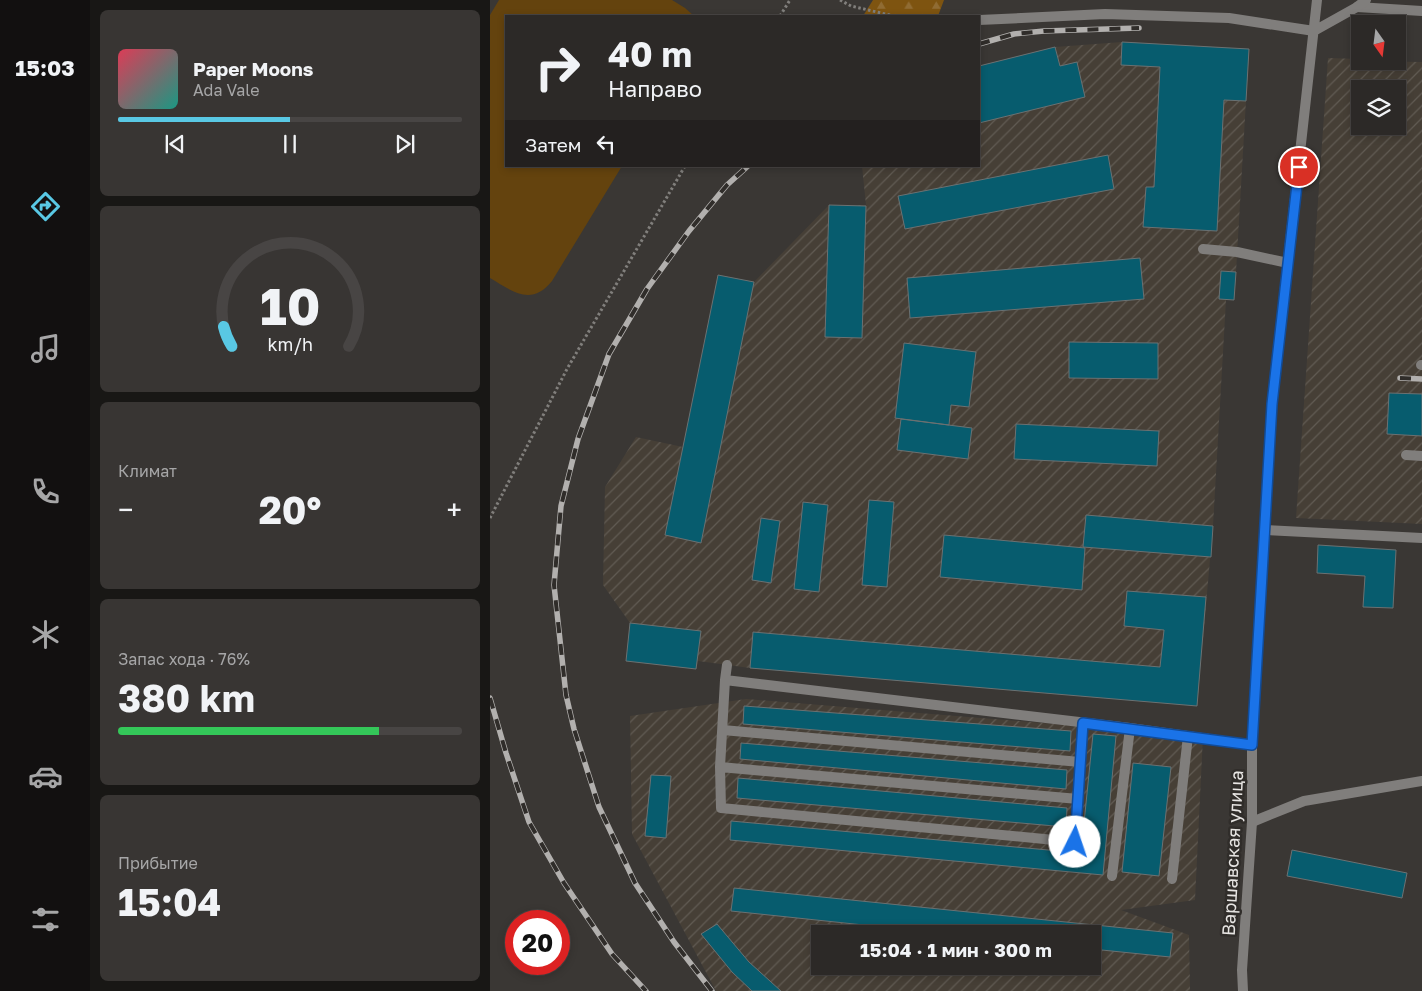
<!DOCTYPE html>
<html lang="ru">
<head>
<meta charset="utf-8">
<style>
  body { margin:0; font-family:"Golos Text",sans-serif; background:#383533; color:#f1f3f6; height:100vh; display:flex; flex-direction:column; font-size:19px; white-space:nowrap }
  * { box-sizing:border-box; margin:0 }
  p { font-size:16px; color:#a6a6a7 }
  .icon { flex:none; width:28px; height:28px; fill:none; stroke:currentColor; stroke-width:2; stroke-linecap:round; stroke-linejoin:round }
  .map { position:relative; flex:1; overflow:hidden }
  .panel { display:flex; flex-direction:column; gap:10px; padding:10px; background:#181715; width:400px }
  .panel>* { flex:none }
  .hud { position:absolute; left:15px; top:15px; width:475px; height:152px; border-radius:0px; box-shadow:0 2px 8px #0003,0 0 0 1px #484544; background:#2c2927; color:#f1f3f6; overflow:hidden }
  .needle { width:32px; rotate:166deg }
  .buttons { position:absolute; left:861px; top:15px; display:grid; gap:10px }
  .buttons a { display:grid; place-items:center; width:55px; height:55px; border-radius:0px; background:#2c2927; box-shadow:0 2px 8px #0003,0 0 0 1px #484544; font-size:25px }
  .speed { position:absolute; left:15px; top:910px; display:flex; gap:10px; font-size:25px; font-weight:700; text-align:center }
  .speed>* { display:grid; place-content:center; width:65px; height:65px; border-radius:50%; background:#2c2927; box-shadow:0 2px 8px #0003,0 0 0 1px #484544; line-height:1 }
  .speed .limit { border:8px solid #d22; background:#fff; color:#111 }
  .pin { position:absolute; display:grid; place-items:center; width:42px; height:42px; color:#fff; margin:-21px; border:2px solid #fff; border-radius:50%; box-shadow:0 1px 5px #0007 }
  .me { position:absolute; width:55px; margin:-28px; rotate:4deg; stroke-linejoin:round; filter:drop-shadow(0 0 4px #0008) }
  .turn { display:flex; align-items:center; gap:18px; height:105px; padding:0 20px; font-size:22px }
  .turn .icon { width:65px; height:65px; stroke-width:2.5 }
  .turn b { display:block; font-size:35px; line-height:42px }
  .then { display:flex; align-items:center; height:48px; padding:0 20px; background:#0003; gap:10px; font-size:19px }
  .big { font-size:38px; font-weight:700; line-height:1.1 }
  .panel .card { flex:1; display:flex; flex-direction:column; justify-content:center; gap:8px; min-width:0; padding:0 18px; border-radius:8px; background:#383533 }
  .panel .dial { align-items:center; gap:0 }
  .dial svg { height:130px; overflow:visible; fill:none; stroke:#484544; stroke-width:7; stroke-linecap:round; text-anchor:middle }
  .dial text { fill:#f1f3f6; stroke:none }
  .song { display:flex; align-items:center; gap:15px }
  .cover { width:60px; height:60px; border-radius:8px; background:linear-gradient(135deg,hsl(350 70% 55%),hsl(170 70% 35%)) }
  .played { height:5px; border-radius:2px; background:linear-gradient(90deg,#59c8e4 50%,#484544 50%) }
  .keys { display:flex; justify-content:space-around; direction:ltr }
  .heat { display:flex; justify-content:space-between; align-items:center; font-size:28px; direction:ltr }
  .charge { height:8px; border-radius:4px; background:linear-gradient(90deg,#34c759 76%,#484544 0) }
  .trip { position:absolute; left:321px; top:925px; width:290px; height:50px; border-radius:0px; background:#2c2927; box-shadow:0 2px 8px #0003,0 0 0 1px #484544; font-weight:700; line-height:50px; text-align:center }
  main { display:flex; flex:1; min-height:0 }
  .tab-bar { display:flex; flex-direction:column; width:90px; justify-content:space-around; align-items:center; background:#121010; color:#a6a6a7 }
  .tab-bar .icon { width:35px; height:35px }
  .tab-bar .current { color:#59c8e4 }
  .tab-bar b { font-size:22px; color:#f1f3f6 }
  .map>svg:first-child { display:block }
</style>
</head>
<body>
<main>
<nav class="tab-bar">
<b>15:03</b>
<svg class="icon current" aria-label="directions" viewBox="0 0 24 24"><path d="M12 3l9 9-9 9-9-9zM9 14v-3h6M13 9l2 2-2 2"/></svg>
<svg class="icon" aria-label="music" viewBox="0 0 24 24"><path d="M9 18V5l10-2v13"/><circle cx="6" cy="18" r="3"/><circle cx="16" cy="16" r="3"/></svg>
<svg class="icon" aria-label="phone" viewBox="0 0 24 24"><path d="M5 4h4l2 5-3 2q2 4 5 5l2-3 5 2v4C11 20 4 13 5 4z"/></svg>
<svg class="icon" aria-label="climate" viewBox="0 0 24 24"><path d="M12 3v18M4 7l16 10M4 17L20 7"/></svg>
<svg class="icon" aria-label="car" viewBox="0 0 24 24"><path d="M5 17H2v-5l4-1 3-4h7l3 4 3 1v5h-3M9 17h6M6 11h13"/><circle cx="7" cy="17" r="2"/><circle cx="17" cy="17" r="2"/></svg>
<svg class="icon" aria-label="filters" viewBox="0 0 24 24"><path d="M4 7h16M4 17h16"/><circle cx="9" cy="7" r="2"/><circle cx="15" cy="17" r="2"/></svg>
</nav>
<section class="panel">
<div class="card">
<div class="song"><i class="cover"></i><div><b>Paper Moons</b><p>Ada Vale</p></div></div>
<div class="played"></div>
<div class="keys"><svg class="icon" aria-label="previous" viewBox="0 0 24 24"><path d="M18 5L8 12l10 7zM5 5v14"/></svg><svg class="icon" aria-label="pause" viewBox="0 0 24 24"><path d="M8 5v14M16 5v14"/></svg><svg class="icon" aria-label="next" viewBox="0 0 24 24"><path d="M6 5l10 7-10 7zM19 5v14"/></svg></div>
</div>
<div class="card dial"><svg viewBox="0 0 100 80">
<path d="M14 69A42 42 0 1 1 86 69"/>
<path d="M14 69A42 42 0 0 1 9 57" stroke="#59c8e4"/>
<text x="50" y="56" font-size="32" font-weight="700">10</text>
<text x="50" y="72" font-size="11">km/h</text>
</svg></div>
<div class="card"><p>Климат</p>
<div class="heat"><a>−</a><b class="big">20°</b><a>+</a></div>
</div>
<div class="card"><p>Запас хода · 76%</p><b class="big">380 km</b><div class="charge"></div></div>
<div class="card"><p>Прибытие</p><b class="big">15:04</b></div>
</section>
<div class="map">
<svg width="932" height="991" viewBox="0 0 932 991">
  <defs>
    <pattern id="industrial-furrows" width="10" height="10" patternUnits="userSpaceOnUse" patternTransform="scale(1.25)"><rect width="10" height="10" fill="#463f36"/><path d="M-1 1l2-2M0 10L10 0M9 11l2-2" fill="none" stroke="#615b53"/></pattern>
    <pattern id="forest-firs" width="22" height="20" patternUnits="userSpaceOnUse" patternTransform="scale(1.25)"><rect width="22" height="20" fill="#7e5410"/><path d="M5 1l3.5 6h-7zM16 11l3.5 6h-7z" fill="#906c33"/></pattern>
  </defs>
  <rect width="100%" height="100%" fill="#3a3734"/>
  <path fill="url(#industrial-furrows)" fill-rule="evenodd" d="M 632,42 L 759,49 L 746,272 L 744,300 L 736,300 L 723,526 L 707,706 L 260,668 L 208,661 L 206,669 L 136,661 L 140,623 L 113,585 L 115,487 L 146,437 L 193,447 L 228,275 L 264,282 L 339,205 L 376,205 L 372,166 L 489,166 L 489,66 L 565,47 Z
    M 838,58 L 870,59 L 870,61 L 932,62 L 932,524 L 806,518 ZM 870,89 L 908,89 L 908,126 L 870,126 Z
    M 256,699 L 713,736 L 705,900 L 631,910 L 699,935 L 700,991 L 226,991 L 142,834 L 140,716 ZM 330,934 L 602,934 L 602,966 L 330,966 Z"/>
  <path fill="url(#forest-firs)" d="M 383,0 L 454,0 L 448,16 L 373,16 Z"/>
  <path fill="#64430e" d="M 9,0 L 182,0 L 195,8 L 204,16 L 16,16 L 16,166 L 132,166 L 62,281 C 41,307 22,291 0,278 L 0,15 Z"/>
  <path fill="#075c6e" stroke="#6b7172" d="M 632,42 L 759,49 L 756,101 L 734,100 L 727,231 L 653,227 L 656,187 L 664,187 L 670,67 L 631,65 Z
    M 565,47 L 570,66 L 587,62 L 595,97 L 489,123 L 489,66 Z
    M 618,155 L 624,189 L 415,229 L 408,196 Z
    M 339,205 L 376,206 L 372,338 L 335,337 Z
    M 650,258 L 654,299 L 420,318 L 417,278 Z
    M 731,271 L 746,272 L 744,300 L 729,299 Z
    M 228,275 L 264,282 L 211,543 L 175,535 Z
    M 579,342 L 668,343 L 668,379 L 579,378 Z
    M 414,343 L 486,352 L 479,407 L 461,405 L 459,425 L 405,418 Z
    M 899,393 L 932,394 L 932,436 L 897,434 Z
    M 411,419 L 482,428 L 478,459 L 407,450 Z
    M 526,424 L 669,431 L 667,466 L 524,459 Z
    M 379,500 L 404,502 L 397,587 L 372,585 Z
    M 313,502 L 338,505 L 329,592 L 304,589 Z
    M 596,515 L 723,526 L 721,557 L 593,547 Z
    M 271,518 L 290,521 L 281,583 L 262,580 Z
    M 454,535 L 595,548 L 592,590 L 450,577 Z
    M 828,545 L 906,550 L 903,608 L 873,607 L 875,576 L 827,573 Z
    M 637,591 L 716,597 L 707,706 L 260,668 L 263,632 L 670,667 L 674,630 L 634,626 Z
    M 140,623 L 211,631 L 206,669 L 136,661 Z
    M 254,706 L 581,731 L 580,751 L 253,724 Z
    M 603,734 L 626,736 L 613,875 L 240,840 L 241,821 L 591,853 Z
    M 251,743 L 577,770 L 576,789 L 250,759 Z
    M 643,763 L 681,767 L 669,876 L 632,872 Z
    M 161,775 L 181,776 L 176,838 L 155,836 Z
    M 248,778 L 577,808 L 576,827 L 247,798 Z
    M 802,850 L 917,873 L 912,898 L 797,876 Z
    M 244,888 L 683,933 L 680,957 L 602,949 L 602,934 L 459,934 L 241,911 Z
    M 227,924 L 259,962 L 291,991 L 262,991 L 242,972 L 211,934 Z"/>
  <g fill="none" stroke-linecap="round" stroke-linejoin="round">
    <path stroke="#817f7c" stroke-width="3" stroke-dasharray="2.5 2.5" stroke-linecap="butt" d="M 350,0 L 361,6 L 404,16
      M 290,16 L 300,0
      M 0,518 L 77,369 L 195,166"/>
    <path stroke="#807e7c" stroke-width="10" d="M 867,7 L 932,11
      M 489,20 L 615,14 L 739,18 L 824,31
      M 713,249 L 747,252 L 798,263
      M 931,365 L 932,365
      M 916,455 L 932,456
      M 775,530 L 932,538
      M 237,665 L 235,680 L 640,728 L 762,745
      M 235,680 L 230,767 L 231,808 L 585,842 L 593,723
      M 233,730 L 590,762
      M 230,767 L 588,799
      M 762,822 L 814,801 L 932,781
      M 622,876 L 640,728
      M 682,879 L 698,736"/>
    <path stroke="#807e7c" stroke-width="10" d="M 824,31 L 867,7 L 876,0
      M 753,991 L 752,970 L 762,822 L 762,745 L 782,404 L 827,0"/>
    <defs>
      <path id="rail" d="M 489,44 L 524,34 L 554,31 L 649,28
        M 910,378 L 932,379
        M 0,698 L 16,753 L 39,822 L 74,883 L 122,954 L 156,991
        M 222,991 L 184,942 L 145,883 L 109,807 L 84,729 L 76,695 L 64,585 L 71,506 L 88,439 L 119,354 L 157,289 L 199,231 L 237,185 L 258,166"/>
    </defs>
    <use href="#rail" stroke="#b2b0ae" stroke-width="5.5"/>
    <use href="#rail" stroke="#302d2a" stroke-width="4" stroke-dasharray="11" stroke-linecap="butt"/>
  </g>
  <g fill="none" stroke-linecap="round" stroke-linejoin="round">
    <defs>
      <path id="route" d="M 585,842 L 593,723 L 762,745 L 782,404 L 809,167"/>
    </defs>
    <use href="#route" stroke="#114b97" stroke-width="12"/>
    <use href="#route" stroke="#1a73e8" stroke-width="9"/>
  </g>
  <g text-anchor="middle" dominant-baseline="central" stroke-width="5" stroke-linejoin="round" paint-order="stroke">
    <g font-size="18" fill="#e7e5e3" stroke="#302d2a">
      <text transform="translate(742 853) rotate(-87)">Варшавская улица</text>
    </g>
  </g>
</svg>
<div class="buttons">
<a><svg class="needle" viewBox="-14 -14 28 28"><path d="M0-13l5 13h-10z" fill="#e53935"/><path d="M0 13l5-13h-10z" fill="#a6a6a7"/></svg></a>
<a><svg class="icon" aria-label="layers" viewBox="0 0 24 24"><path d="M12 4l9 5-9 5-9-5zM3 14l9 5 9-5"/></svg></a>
</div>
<div class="speed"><div class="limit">20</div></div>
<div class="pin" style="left:809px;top:167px;background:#d93025"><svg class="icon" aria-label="arrive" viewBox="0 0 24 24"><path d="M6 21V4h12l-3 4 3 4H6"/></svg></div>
<svg class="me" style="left:585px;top:842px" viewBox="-20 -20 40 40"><circle r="19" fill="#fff"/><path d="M0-13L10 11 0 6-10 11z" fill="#1a73e8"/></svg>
<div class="trip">15:04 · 1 мин · 300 m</div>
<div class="hud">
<div class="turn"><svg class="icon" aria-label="right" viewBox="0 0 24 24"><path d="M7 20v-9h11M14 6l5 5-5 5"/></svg><div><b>40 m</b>Направо</div></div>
<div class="then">Затем<svg class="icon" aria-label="left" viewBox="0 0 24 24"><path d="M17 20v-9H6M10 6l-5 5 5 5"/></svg></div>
</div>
</div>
</main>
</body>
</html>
